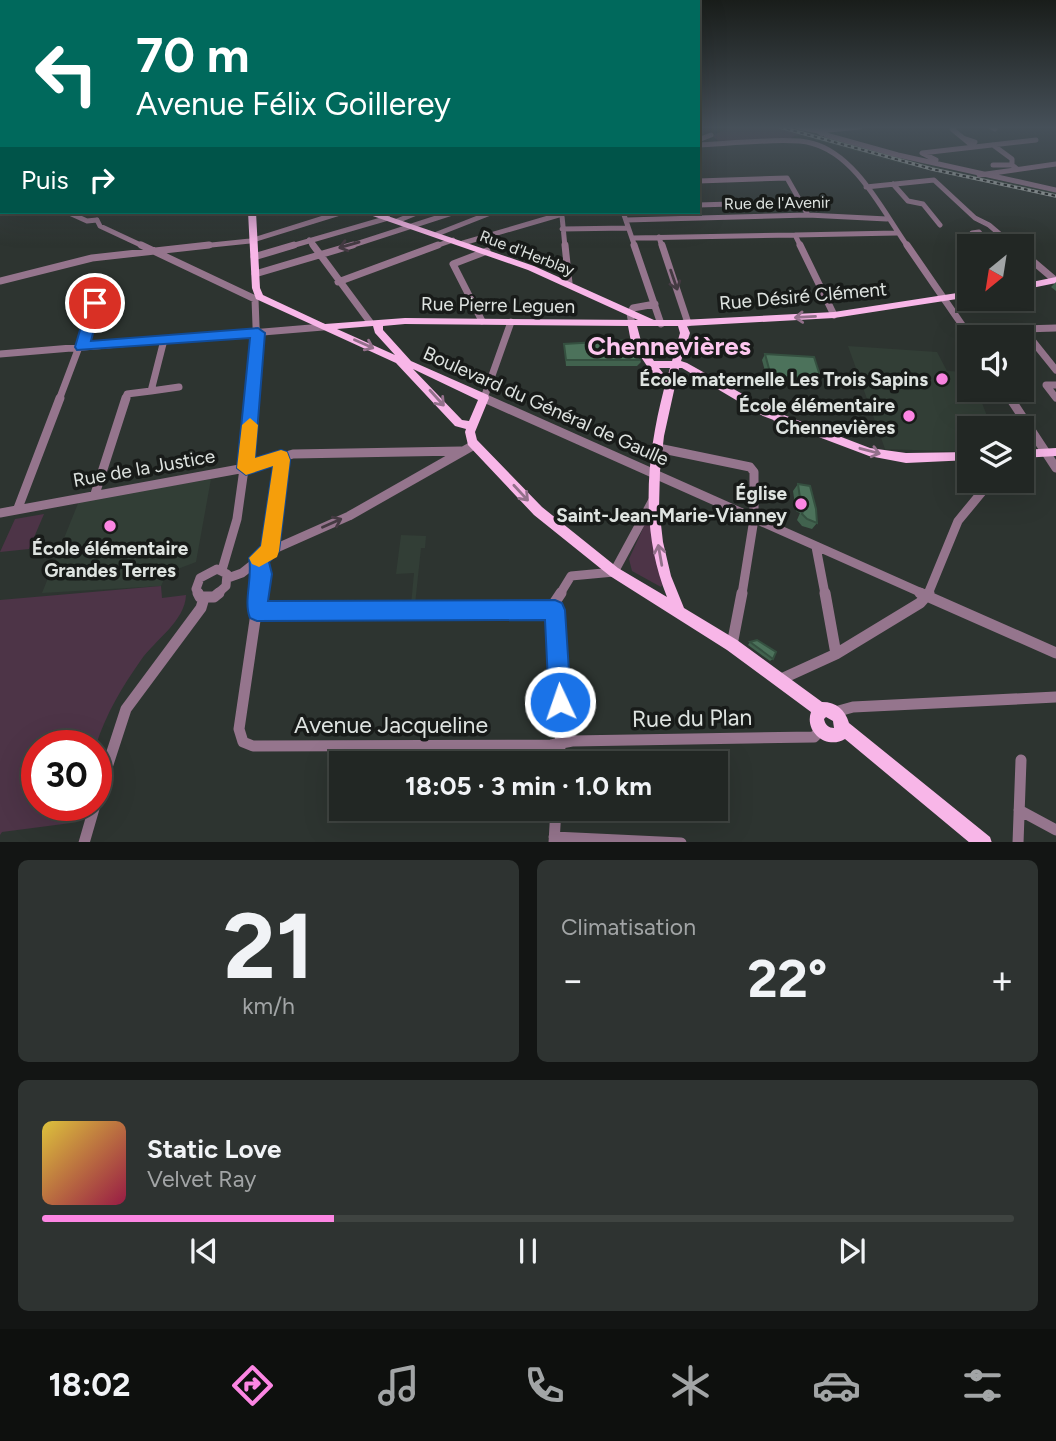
<!DOCTYPE html>
<html lang="fr">
<head>
<meta charset="utf-8">
<style>
  body { margin:0; font-family:Figtree,sans-serif; background:#2e3331; color:#f1f3f6; height:100vh; display:flex; flex-direction:column; font-size:26px; white-space:nowrap }
  * { box-sizing:border-box; margin:0 }
  p { font-size:23px; color:#a2a5a6 }
  .icon { flex:none; width:38px; height:38px; fill:none; stroke:currentColor; stroke-width:2; stroke-linecap:round; stroke-linejoin:round }
  .map { position:relative; height:842px; overflow:hidden }
  .side { display:flex; flex-direction:column; gap:18px; padding:18px; background:#131514; flex:1 }
  .side>* { flex:none }
  .guide { position:absolute; left:0px; top:0px; width:700px; height:214px; box-shadow:0 7px 28px #0002,0 0 0 2px #3f4441; background:#00695c; color:#fff; overflow:hidden }
  .needle { width:46px; rotate:210deg }
  .tools { position:absolute; left:957px; top:234px; display:grid; gap:14px }
  .tools a { display:grid; place-items:center; width:77px; height:77px; border-radius:0px; background:#222724; box-shadow:0 7px 28px #0002,0 0 0 2px #3f4441; font-size:35px }
  .speed { position:absolute; left:21px; top:730px; display:flex; gap:14px; font-size:35px; font-weight:700; text-align:center }
  .speed>* { display:grid; place-content:center; width:91px; height:91px; border-radius:50%; background:#222724; box-shadow:0 7px 28px #0002,0 0 0 2px #3f4441; line-height:1 }
  .speed .limit { border:10px solid #d22; background:#fff; color:#111 }
  .pin { position:absolute; display:grid; place-items:center; width:60px; height:60px; color:#fff; margin:-30px; border:4px solid #fff; border-radius:50%; box-shadow:0 2px 7px #0007 }
  .me { position:absolute; width:77px; margin:-38px; rotate:357deg; stroke-linejoin:round; filter:drop-shadow(0 0 5px #0008) }
  .turn { display:flex; align-items:center; gap:24px; height:147px; padding:0 21px; font-size:32px }
  .turn .icon { width:91px; height:91px; stroke-width:2.5 }
  .turn b { display:block; font-size:49px; line-height:60px }
  .then { display:flex; align-items:center; height:66px; padding:0 21px; background:#0003; gap:14px; font-size:26px }
  .big { font-size:52px; font-weight:700; line-height:1.1 }
  .side .widget { flex:1; display:flex; flex-direction:column; justify-content:center; gap:10px; min-width:0; padding:0 24px; border-radius:10px; background:#2e3331 }
  .side .dial { align-items:center; gap:0 }
  .dial b { font-size:91px; line-height:1 }
  .song { display:flex; align-items:center; gap:21px }
  .cover { width:84px; height:84px; border-radius:10px; background:linear-gradient(135deg,hsl(50 70% 55%),hsl(340 70% 35%)) }
  .played { height:7px; border-radius:4px; background:linear-gradient(90deg,#fc86e3 30%,#3f4441 30%) }
  .keys { display:flex; justify-content:space-around; direction:ltr }
  .heat { display:flex; justify-content:space-between; align-items:center; font-size:38px; direction:ltr }
  .side .tiles { flex:1; display:grid; gap:18px; grid-template-columns:1fr 1fr }
  .widget:last-child { grid-column:span 2 }
  .trip { position:absolute; left:329px; top:751px; width:399px; height:70px; border-radius:0px; background:#222724; box-shadow:0 7px 28px #0002,0 0 0 2px #3f4441; font-weight:700; line-height:70px; text-align:center }
  .tab-bar { display:flex; height:112px; justify-content:space-around; align-items:center; background:#0e100e; color:#a2a5a6 }
  .tab-bar .icon { width:49px; height:49px }
  .tab-bar .current { color:#fc86e3 }
  .tab-bar b { font-size:32px; color:#f1f3f6 }
  .map>svg:first-child { display:block }
</style>
</head>
<body>
<div class="map">
<svg width="1056" height="843" viewBox="0 0 1056 843">
  <rect width="100%" height="100%" fill="#2d3430"/>
  <path fill="#323e36" d="M 821,136 L 961,173 L 1056,192 L 1056,197 L 902,164 L 816,140 Z
    M 848,346 L 937,352 L 947,371 L 969,372 L 970,390 L 977,390 L 992,429 L 970,429 L 969,452 L 885,449 Z
    M 211,479 L 196,562 L 167,573 L 161,586 L 42,593 L 79,501 Z
    M 401,535 L 426,536 L 425,548 L 421,548 L 415,605 L 411,605 L 414,573 L 396,574 Z"/>
  <path fill="#4d3447" d="M 730,127 L 776,127 L 802,135 L 794,136 L 787,142 L 720,142 L 712,136 Z
    M 44,514 L 29,549 L 0,552 L 15,519 Z
    M 645,524 L 650,524 L 663,583 L 661,587 L 632,571 L 629,559 Z
    M 161,586 L 162,598 L 186,595 C 185,621 156,639 141,660 C 122,687 106,714 96,745 L 37,746 L 37,805 L 77,805 L 71,823 L 2,832 L 0,835 L 0,600 Z"/>
  <g fill="none" stroke-linecap="round" stroke-linejoin="round">
    <path stroke="#484e4a" stroke-width="5" stroke-dasharray="5 2.5" stroke-linecap="butt" d="M 815,139 L 817,137"/>
    <path stroke="#95758d" stroke-width="5" d="M 798,127 L 818,131
      M 954,127 L 952,129 L 963,138
      M 991,127 L 995,129
      M 826,132 L 822,134 L 818,131 L 860,127
      M 826,135 L 898,155 L 1056,190
      M 963,138 L 975,142 L 969,143 Z
      M 698,140 L 711,135
      M 698,145 C 724,144 790,137 811,143 C 856,154 883,212 908,247
      M 993,145 L 1012,159 L 1012,165 L 1017,169
      M 936,160 L 922,153 L 1036,140
      M 993,165 L 1012,165
      M 979,175 L 1056,164
      M 698,181 L 787,178 L 808,215
      M 893,184 L 908,201 L 923,204 L 940,225
      M 866,187 L 934,180 L 975,218 L 989,225 L 1015,247
      M 698,205 L 801,202
      M 67,212 L 87,221 L 97,220
      M 623,212 L 635,247
      M 562,216 L 565,247
      M 97,220 L 100,226 L 145,247
      M 626,220 L 808,215 L 887,219
      M 397,221 L 419,212
      M 562,229 L 628,228
      M 437,234 L 493,212
      M 795,235 L 897,233
      M 659,237 L 662,247
      M 632,238 L 795,235 L 801,247
      M 977,238 L 983,237 L 979,232 L 972,233 L 986,247
      M 309,240 L 314,247
      M 463,243 L 569,212
      M 192,247 L 250,241 L 343,212
      M 288,247 L 388,218
      M 347,247 L 455,212
      M 433,247 L 453,240"/>
    <path stroke="#95758d" stroke-width="7" d="M 141,245 L 255,299 L 257,352 L 254,400
      M 313,245 L 370,322
      M 565,245 L 569,283
      M 634,245 L 661,324
      M 662,245 L 688,323
      M 800,245 L 834,315
      M 907,245 L 971,338
      M 1022,252 L 1055,280
      M 254,257 L 294,245
      M 255,274 L 353,245
      M 0,281 L 92,258 L 209,245
      M 338,282 L 438,245
      M 482,321 L 453,264 L 487,251
      M 632,325 L 630,313 L 633,308 L 655,304
      M 1056,328 L 1023,329 L 1056,370
      M 82,347 L 100,285
      M 0,354 L 323,327
      M 1056,385 L 1046,385 L 1056,398
      M 1005,390 L 1011,400
      M 151,391 L 179,387
      M 59,400 L 79,347
      M 125,400 L 127,394 L 151,391 L 164,340
      M 487,400 L 484,398 L 511,322"/>
    <path stroke="#95758d" stroke-width="9" d="M 484,398 L 924,594
      M 1010,398 L 1056,468
      M 773,400 L 777,418
      M 658,448 L 750,467 L 754,472 L 754,519 L 742,594
      M 95,494 L 126,398
      M 18,508 L 60,398
      M 0,513 L 245,468 L 293,454 L 461,451
      M 816,547 L 825,594
      M 270,551 L 281,457
      M 222,570 L 237,519 L 254,398
      M 228,578 L 242,573 L 270,551 L 349,516 L 474,445
      M 199,594 L 196,589 L 200,578 L 217,569 L 227,574 L 226,586 L 217,594
      M 259,594 L 262,574 L 259,558
      M 560,594 L 571,576 L 614,572 L 653,500
      M 928,594 L 958,521 L 991,481"/>
    <path stroke="#95758d" stroke-width="11" d="M 198,593 L 200,597 L 214,597 L 219,593
      M 259,593 L 239,729 L 243,742 L 253,746 L 551,745 L 572,741 L 814,737 L 821,730
      M 825,593 L 836,654
      M 920,593 L 1056,653
      M 257,611 L 555,610
      M 732,645 L 742,593
      M 779,680 L 836,654 L 920,603 L 929,593
      M 835,712 L 853,707 L 1056,697
      M 559,763 L 561,730 L 555,602 L 561,593
      M 96,801 L 126,709 L 201,608 L 204,598
      M 1019,810 L 1056,830
      M 554,837 L 681,843
      M 84,843 L 95,805
      M 554,843 L 556,808
      M 1018,843 L 1021,760"/>
    <path fill="#f8b6e8" fill-rule="evenodd" d="M 248,212 L 256,212 L 260,288 L 263,295 L 325,324 L 405,318 L 638,320 L 528,270 L 367,214 L 366,212 L 376,212 L 534,266 L 654,320 L 681,320 L 834,312 L 970,291 L 970,297 L 834,318 L 687,326 L 690,333 L 681,361 L 687,363 L 771,410 L 870,448 L 906,453 L 970,452 L 970,460 L 906,463 L 869,456 L 763,416 L 682,368 L 679,368 L 664,436 L 660,471 L 659,507 L 663,542 L 671,576 L 684,608 L 737,640 L 822,702 C 837,702 845,710 849,723 L 990,837 L 992,843 L 970,843 L 845,739 C 827,750 804,732 811,712 L 727,650 L 610,576 L 534,515 L 468,445 L 465,432 L 466,429 L 455,426 L 396,363 L 256,299 L 252,288 ZM 405,324 L 628,326 L 631,342 L 647,366 L 664,389 C 646,458 640,530 667,597 L 618,568 L 542,507 L 477,440 L 475,432 L 489,398 L 488,395 L 411,361 L 383,330 L 383,326 ZM 373,326 L 375,333 L 395,355 L 337,329 ZM 637,326 L 678,326 L 680,333 L 672,361 L 654,361 L 641,341 ZM 659,368 L 670,368 L 667,378 ZM 413,369 L 478,400 L 469,421 L 462,420 ZM 826,717 L 833,721 L 834,728 C 829,728 825,725 824,719 Z
      M 1056,277 L 1056,283 L 1022,290 L 1022,284 Z
      M 1056,448 L 1056,456 L 1022,458 L 1022,450 Z"/>
    <defs>
      <path id="rail" d="M 780,127 L 932,169 L 1056,196"/>
    </defs>
    <use href="#rail" stroke="#a9aeab" stroke-width="3.5"/>
    <use href="#rail" stroke="#181b19" stroke-width="2" stroke-dasharray="3.5" stroke-linecap="butt"/>
  </g>
  <path fill="#41624e" d="M 962,266 L 970,266 L 970,285 L 958,272 Z
    M 1056,282 L 1056,291 L 1051,287 Z
    M 632,340 L 641,362 L 637,366 L 566,366 L 564,344 Z
    M 765,354 L 821,379 L 818,385 L 768,382 L 762,360 Z
    M 798,484 L 817,523 L 812,529 L 802,526 L 797,520 L 800,513 L 796,511 L 793,491 Z
    M 750,642 L 773,659 L 770,661 L 748,645 Z"/>
  <path fill="#4c725b" stroke="#355040" stroke-width="2" d="M 962,266 L 970,266 L 970,274 Z
    M 632,340 L 642,356 L 639,360 L 566,360 L 564,344 Z
    M 765,354 L 814,357 L 821,379 L 771,376 Z
    M 798,484 L 810,486 L 816,509 L 817,523 L 807,519 L 802,514 L 805,506 L 801,505 Z
    M 757,640 L 776,652 L 773,659 L 750,642 Z"/>
  <defs><path id="oneway-shaft" d="M-6 0H5M1.5-3L5.5 0L1.5 3" fill="none" stroke-width="1.6" stroke-linecap="round" stroke-linejoin="round" transform="scale(1.75)"/></defs>
  <g stroke="#443a42">
    <use href="#oneway-shaft" transform="translate(349 245) rotate(164)"/>
    <use href="#oneway-shaft" transform="translate(674 280) rotate(71)"/>
    <use href="#oneway-shaft" transform="translate(332 523) rotate(-24)"/>
  </g>
  <g stroke="#93708b">
    <use href="#oneway-shaft" transform="translate(805 317) rotate(177)"/>
    <use href="#oneway-shaft" transform="translate(364 344) rotate(24)"/>
    <use href="#oneway-shaft" transform="translate(437 398) rotate(48)"/>
    <use href="#oneway-shaft" transform="translate(870 451) rotate(15)"/>
    <use href="#oneway-shaft" transform="translate(521 493) rotate(47)"/>
    <use href="#oneway-shaft" transform="translate(660 555) rotate(-100)"/>
  </g>
  <linearGradient id="sky" x2="0" y2="1"><stop stop-color="#191d1a"/><stop offset="0.52" stop-color="#465059"/><stop offset="1" stop-color="#465059" stop-opacity="0"/></linearGradient>
  <rect width="1056" height="245" fill="url(#sky)"/>
  <path fill="#1a73e8" stroke="#114b97" stroke-width="2" d="M 95,299 L 101,303 L 91,341 L 258,328 L 265,333 L 255,458 L 281,450 L 287,452 L 290,460 L 279,551 L 269,562 L 272,574 L 268,601 L 555,600 L 562,603 L 565,610 L 571,702 L 568,710 L 560,713 L 552,710 L 549,702 L 545,620 L 257,621 L 250,618 C 243,601 253,578 249,558 L 261,546 L 273,466 L 246,475 L 237,468 L 250,338 L 77,350 L 75,347 L 88,303 Z"/>
  <path fill="#f59e0b" d="M 250,418 L 258,425 L 255,458 L 281,450 L 287,452 L 290,460 L 279,551 L 277,557 L 259,567 L 252,564 L 249,558 L 261,546 L 273,466 L 246,475 L 237,468 L 242,425 Z"/>
  <g fill="#fc86e3" stroke="#181b19" stroke-width="2.5">
    <circle cx="942" cy="379" r="7"/>
    <circle cx="909" cy="416" r="7"/>
    <circle cx="801" cy="504" r="7"/>
    <circle cx="110" cy="526" r="7"/>
  </g>
  <g text-anchor="middle" dominant-baseline="central" stroke-width="7" stroke-linejoin="round" paint-order="stroke">
    <g font-size="16" fill="#dee3e0" stroke="#181b19">
      <text transform="translate(777 203) rotate(-1)">Rue de l'Avenir</text>
      <text transform="translate(527 253) rotate(21)">Rue d'Herblay</text>
    </g>
    <g font-size="19" fill="#dee3e0" stroke="#181b19">
      <text transform="translate(803 296) rotate(-5)">Rue Désiré Clément</text>
      <text transform="translate(498 305) rotate(1)">Rue Pierre Leguen</text>
      <text transform="translate(546 406) rotate(24)">Boulevard du Général de Gaulle</text>
      <text transform="translate(144 468) rotate(-10)">Rue de la Justice</text>
    </g>
    <g font-size="19" font-weight="bold" fill="#dee3e0" stroke="#181b19" text-anchor="end">
      <text x="928" y="379">École maternelle Les Trois Sapins</text>
      <text x="895" y="405">École élémentaire<tspan x="895" dy="22">Chennevières</tspan></text>
      <text x="787" y="493">Église<tspan x="787" dy="22">Saint-Jean-Marie-Vianney</tspan></text>
      <text x="110" y="548" text-anchor="middle">École élémentaire<tspan x="110" dy="22">Grandes Terres</tspan></text>
    </g>
    <g font-size="23" fill="#dee3e0" stroke="#181b19">
      <text transform="translate(692 718) rotate(-1)">Rue du Plan</text>
      <text x="391" y="725">Avenue Jacqueline</text>
    </g>
    <g font-size="26" font-weight="bold" fill="#fdc7ef" stroke="#181b19">
      <text x="669" y="346">Chennevières</text>
    </g>
  </g>
</svg>
<div class="tools">
<a><svg class="needle" viewBox="-14 -14 28 28"><path d="M0-13l5 13h-10z" fill="#e53935"/><path d="M0 13l5-13h-10z" fill="#a2a5a6"/></svg></a>
<a><svg class="icon" aria-label="sound" viewBox="0 0 24 24"><path d="M4 9h4l5-4v14l-5-4H4zM17 9q2 3 0 6"/></svg></a>
<a><svg class="icon" aria-label="layers" viewBox="0 0 24 24"><path d="M12 4l9 5-9 5-9-5zM3 14l9 5 9-5"/></svg></a>
</div>
<div class="speed"><div class="limit">30</div></div>
<div class="pin" style="left:95px;top:303px;background:#d93025"><svg class="icon" aria-label="arrive" viewBox="0 0 24 24"><path d="M6 21V4h12l-3 4 3 4H6"/></svg></div>
<svg class="me" style="left:560px;top:702px" viewBox="-20 -20 40 40"><circle r="17" fill="#1a73e8" stroke="#fff" stroke-width="3"/><path d="M0-11L8 9 0 5-8 9z" fill="#fff"/></svg>
<div class="trip">18:05 · 3 min · 1.0 km</div>
<div class="guide">
<div class="turn"><svg class="icon" aria-label="left" viewBox="0 0 24 24"><path d="M17 20v-9H6M10 6l-5 5 5 5"/></svg><div><b>70 m</b>Avenue Félix Goillerey</div></div>
<div class="then">Puis<svg class="icon" aria-label="right" viewBox="0 0 24 24"><path d="M7 20v-9h11M14 6l5 5-5 5"/></svg></div>
</div>
</div>
<section class="side">
<div class="tiles">
<div class="widget dial"><b>21</b><p>km/h</p></div>
<div class="widget"><p>Climatisation</p>
<div class="heat"><a>−</a><b class="big">22°</b><a>+</a></div>
</div>
<div class="widget">
<div class="song"><i class="cover"></i><div><b>Static Love</b><p>Velvet Ray</p></div></div>
<div class="played"></div>
<div class="keys"><svg class="icon" aria-label="previous" viewBox="0 0 24 24"><path d="M18 5L8 12l10 7zM5 5v14"/></svg><svg class="icon" aria-label="pause" viewBox="0 0 24 24"><path d="M8 5v14M16 5v14"/></svg><svg class="icon" aria-label="next" viewBox="0 0 24 24"><path d="M6 5l10 7-10 7zM19 5v14"/></svg></div>
</div>
</div>
</section>
<nav class="tab-bar">
<b>18:02</b>
<svg class="icon current" aria-label="directions" viewBox="0 0 24 24"><path d="M12 3l9 9-9 9-9-9zM9 14v-3h6M13 9l2 2-2 2"/></svg>
<svg class="icon" aria-label="music" viewBox="0 0 24 24"><path d="M9 18V5l10-2v13"/><circle cx="6" cy="18" r="3"/><circle cx="16" cy="16" r="3"/></svg>
<svg class="icon" aria-label="phone" viewBox="0 0 24 24"><path d="M5 4h4l2 5-3 2q2 4 5 5l2-3 5 2v4C11 20 4 13 5 4z"/></svg>
<svg class="icon" aria-label="climate" viewBox="0 0 24 24"><path d="M12 3v18M4 7l16 10M4 17L20 7"/></svg>
<svg class="icon" aria-label="car" viewBox="0 0 24 24"><path d="M5 17H2v-5l4-1 3-4h7l3 4 3 1v5h-3M9 17h6M6 11h13"/><circle cx="7" cy="17" r="2"/><circle cx="17" cy="17" r="2"/></svg>
<svg class="icon" aria-label="filters" viewBox="0 0 24 24"><path d="M4 7h16M4 17h16"/><circle cx="9" cy="7" r="2"/><circle cx="15" cy="17" r="2"/></svg>
</nav>
</body>
</html>
